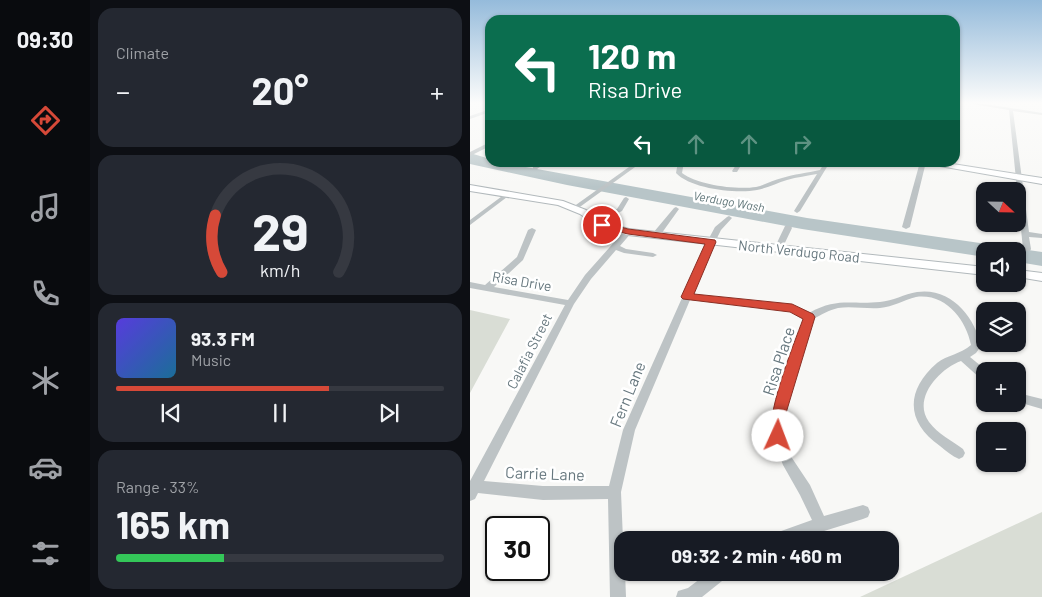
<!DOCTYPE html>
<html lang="en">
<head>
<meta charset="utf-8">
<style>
  body { margin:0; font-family:Barlow,sans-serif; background:#242831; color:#f1f3f6; height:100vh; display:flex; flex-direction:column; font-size:19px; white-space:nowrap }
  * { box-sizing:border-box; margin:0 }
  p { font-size:16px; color:#9ea1a6 }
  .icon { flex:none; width:28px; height:28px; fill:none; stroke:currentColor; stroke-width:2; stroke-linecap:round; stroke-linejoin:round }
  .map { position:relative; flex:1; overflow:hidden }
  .panel { display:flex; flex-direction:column; gap:8px; padding:8px; background:#0d0f14; width:380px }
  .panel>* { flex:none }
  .guide { position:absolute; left:15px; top:15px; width:475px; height:152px; border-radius:15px; box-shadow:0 1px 4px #0004; background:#0b6e4f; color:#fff; overflow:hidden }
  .needle { width:32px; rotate:112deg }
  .tools { position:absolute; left:506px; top:182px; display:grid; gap:10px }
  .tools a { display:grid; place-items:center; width:50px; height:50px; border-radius:10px; background:#171b24; box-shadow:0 1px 4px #0004; font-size:25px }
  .speed { position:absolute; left:15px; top:516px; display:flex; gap:10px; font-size:25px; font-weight:700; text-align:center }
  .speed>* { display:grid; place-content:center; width:65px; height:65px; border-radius:50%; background:#171b24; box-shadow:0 1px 4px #0004; line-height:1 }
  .speed .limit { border:2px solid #111; border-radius:8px; background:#fff; color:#111 }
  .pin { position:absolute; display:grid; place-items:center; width:42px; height:42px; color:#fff; margin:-21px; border:2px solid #fff; border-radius:50%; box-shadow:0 1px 5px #0007 }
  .me { position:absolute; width:55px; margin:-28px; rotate:2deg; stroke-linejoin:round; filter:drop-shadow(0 0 4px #0008) }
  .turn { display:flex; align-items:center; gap:18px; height:105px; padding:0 20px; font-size:22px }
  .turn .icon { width:65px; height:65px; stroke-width:2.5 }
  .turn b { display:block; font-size:35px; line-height:42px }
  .lanes { display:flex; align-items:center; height:48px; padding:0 20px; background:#0003; justify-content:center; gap:25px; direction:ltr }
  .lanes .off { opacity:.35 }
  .big { font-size:38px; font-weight:700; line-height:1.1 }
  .panel .widget { flex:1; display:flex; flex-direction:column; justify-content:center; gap:8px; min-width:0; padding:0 18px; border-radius:15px; background:#242831 }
  .panel .dial { align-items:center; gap:0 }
  .dial svg { height:130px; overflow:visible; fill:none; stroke:#363941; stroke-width:7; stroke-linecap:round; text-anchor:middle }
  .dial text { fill:#f1f3f6; stroke:none }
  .song { display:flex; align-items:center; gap:15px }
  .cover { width:60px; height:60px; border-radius:8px; background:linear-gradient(135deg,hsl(250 70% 55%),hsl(200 70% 35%)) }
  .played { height:5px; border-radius:2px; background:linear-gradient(90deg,#d64938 65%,#363941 65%) }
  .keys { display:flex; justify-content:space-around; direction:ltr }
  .heat { display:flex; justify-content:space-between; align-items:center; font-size:28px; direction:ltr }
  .charge { height:8px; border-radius:4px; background:linear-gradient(90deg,#34c759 33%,#363941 0) }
  .trip { position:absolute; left:144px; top:531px; width:285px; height:50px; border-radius:15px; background:#171b24; box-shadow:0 1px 4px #0004; font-weight:700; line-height:50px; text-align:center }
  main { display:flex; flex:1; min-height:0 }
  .dock { display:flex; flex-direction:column; width:90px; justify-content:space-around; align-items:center; background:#090b0e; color:#9ea1a6 }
  .dock .icon { width:35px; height:35px }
  .dock .on { color:#d64938 }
  .dock b { font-size:22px; color:#f1f3f6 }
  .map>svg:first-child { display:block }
</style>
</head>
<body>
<main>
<nav class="dock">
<b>09:30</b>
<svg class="icon on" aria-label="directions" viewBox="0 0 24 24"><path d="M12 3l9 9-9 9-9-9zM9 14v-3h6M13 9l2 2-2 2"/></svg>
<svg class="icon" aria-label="music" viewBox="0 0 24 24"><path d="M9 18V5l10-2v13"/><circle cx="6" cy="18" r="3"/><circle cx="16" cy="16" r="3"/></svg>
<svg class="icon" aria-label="phone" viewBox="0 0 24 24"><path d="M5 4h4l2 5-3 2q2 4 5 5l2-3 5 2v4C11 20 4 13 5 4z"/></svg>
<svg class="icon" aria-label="climate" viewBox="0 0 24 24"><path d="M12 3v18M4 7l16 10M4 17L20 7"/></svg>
<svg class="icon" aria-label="car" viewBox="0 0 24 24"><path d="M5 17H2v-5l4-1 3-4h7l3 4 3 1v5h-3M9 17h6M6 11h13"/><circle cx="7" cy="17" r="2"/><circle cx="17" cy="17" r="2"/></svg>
<svg class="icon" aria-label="filters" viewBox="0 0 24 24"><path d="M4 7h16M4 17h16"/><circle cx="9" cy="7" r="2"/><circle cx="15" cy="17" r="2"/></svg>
</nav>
<section class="panel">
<div class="widget"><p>Climate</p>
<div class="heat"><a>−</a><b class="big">20°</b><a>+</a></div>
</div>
<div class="widget dial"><svg viewBox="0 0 100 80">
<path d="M14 69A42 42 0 1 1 86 69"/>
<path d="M14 69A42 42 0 0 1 10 34" stroke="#d64938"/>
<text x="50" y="56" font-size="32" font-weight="700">29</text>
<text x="50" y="72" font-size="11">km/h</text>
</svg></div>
<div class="widget">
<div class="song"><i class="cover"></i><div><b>93.3 FM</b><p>Music</p></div></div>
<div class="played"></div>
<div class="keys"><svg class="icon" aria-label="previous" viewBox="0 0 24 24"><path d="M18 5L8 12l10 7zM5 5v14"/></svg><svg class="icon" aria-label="pause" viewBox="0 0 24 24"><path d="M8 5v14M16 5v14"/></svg><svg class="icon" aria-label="next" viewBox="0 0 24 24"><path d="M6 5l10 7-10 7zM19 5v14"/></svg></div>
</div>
<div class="widget"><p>Range · 33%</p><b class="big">165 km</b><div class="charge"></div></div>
</section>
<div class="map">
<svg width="572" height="597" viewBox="0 0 572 597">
  <rect width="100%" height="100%" fill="#f8f8f6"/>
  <path fill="#d9ddd5" d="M 0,310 L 40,319 L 0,393 Z
    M 572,512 L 572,597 L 390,597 Z"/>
  <path fill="#b8c5c8" d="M 0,153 L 20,159 L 20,162 L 34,163 L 337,218 L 572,252 L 572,266 L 548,262 L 548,251 L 515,251 L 515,257 L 332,229 L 97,185 L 0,164 Z"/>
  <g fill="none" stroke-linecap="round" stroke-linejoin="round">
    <defs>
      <path id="secondary" d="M 447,162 L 470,162 L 572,178 L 572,184 Z
        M 0,185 L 93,201 L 116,210 L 137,223 L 159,229 L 515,267 L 515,275 L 158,235 L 129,227 L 110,214 L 88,205 L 0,191 Z
        M 548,270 L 572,273 L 572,281 L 548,277 Z"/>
    </defs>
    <use href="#secondary" stroke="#b2b9bc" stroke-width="2"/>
    <path fill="#bdc3c5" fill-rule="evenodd" d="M 496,103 L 509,103 L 572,113 L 572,115 L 543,111 L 559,232 L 572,234 L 572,238 L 559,237 L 561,249 L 560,251 L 557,251 L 553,249 L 539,110 Z
      M 20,109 L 20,112 L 0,119 L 0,116 Z
      M 20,142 L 20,146 L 0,156 L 0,152 Z
      M 70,162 L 77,162 L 67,169 L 63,169 L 63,167 Z
      M 166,162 L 172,162 L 107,209 L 103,209 L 103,207 Z
      M 208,162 L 214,162 L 212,173 C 228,185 266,190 286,187 C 295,185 303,180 312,178 C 324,174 337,173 350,170 L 355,162 L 360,162 L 330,211 L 327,213 L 324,211 L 347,174 C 337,176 327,177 317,180 C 307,183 298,188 287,190 C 267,194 221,189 206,173 Z
      M 268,162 L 273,162 L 267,172 L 263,172 L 262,171 Z
      M 450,162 L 456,162 L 440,227 L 436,229 L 432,227 Z
      M 39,191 L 42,193 L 41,194 L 0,225 L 0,220 Z
      M 156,197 L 159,199 L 152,211 L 130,222 L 126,222 L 126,220 L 147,209 L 154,198 Z
      M 206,207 L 209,209 L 189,237 L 183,237 L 183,233 L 204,208 Z
      M 259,216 L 262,218 L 251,230 L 245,242 L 222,295 L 322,305 L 339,313 C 368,297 380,305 410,302 C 423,301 434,294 447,292 C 481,287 505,317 511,346 L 506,353 L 500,357 L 517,371 L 515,371 L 515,380 L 511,379 L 491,361 C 469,369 442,399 459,422 C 468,434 482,441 493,449 L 495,453 L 493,457 L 489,459 C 482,456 476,451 470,446 C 436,422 435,391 467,363 C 477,355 491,354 501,345 C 496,320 476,293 446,297 C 434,300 423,307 410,308 C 396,309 381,306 368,308 C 359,310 351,315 343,319 L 315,413 L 314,436 L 322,458 L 340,485 L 354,516 L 393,505 L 398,507 L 400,512 L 398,517 L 393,519 L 325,540 L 298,540 L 300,535 L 342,520 L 330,495 L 313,465 L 302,436 L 303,413 L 334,318 L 320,311 L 220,300 L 165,430 L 151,492 L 153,540 L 152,572 L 155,572 L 156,597 L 140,597 L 138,499 L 73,500 L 8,493 L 5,499 L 0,501 L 0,481 L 95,305 L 0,288 L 0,282 L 15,285 L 47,257 L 58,230 L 62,228 L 66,230 L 53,260 L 24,287 L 98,300 L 115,275 L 155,230 L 158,230 L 162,232 L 150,246 L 156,249 L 183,253 L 187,255 L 183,257 L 154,253 L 146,250 L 121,279 L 104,304 L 14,481 L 73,486 L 139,486 L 153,430 L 237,242 L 245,227 L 257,217 Z
      M 315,226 L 321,226 L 322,228 L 311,251 L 305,251 L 304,249 Z
      M 548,393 L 572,399 L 572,409 L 548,402 Z
      M 239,572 L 259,572 L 257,577 L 232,597 L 206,597 L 208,591 L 218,588 Z"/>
    <use href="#secondary" fill="#fff" fill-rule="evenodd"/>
  </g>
  <linearGradient id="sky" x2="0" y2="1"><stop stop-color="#95bbdb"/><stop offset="0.55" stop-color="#fcfcfb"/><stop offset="1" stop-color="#fcfcfb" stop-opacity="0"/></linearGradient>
  <rect width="572" height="187" fill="url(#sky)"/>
  <path fill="#d64938" stroke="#8b2f24" d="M 132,222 L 158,229 L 245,240 L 246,242 L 224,294 L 322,304 L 343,314 L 345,317 L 316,413 L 316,436 L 314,441 L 308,443 L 303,441 C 293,419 324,344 333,319 L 320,312 L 213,299 L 211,297 L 235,244 L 158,234 L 129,227 L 128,225 Z"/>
  <g text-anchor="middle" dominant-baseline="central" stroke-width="5" stroke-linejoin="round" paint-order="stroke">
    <g font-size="12" font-style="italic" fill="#607679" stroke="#fff">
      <text transform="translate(259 201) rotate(10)">Verdugo Wash</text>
    </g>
    <g font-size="14" fill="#66777e" stroke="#fff">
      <text transform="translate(329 251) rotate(6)">North Verdugo Road</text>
      <text transform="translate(52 281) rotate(10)">Risa Drive</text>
      <text transform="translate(59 351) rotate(-63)">Calafia Street</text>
    </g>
    <g font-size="16" fill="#66777e" stroke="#fff">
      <text transform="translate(308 361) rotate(-72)">Risa Place</text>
      <text transform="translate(157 394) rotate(-68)">Fern Lane</text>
      <text transform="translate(75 473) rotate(2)">Carrie Lane</text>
    </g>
  </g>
</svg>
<div class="tools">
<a><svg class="needle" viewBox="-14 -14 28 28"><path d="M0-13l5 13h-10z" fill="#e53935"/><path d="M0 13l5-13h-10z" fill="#9ea1a6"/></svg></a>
<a><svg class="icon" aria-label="sound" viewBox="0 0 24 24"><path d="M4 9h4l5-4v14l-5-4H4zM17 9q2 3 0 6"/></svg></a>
<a><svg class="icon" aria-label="layers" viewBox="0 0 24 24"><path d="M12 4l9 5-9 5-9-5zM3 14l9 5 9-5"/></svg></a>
<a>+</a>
<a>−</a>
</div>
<div class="speed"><div class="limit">30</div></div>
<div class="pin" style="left:132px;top:225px;background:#d93025"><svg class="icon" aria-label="arrive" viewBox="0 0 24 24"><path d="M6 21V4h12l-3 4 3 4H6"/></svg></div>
<svg class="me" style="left:308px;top:436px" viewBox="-20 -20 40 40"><circle r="19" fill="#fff"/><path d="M0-13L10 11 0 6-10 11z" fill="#d64938"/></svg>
<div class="trip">09:32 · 2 min · 460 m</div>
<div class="guide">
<div class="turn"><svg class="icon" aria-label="left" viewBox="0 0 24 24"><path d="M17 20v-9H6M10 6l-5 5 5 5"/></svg><div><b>120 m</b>Risa Drive</div></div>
<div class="lanes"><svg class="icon" aria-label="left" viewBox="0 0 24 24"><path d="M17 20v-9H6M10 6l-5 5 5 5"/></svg><svg class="icon off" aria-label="ahead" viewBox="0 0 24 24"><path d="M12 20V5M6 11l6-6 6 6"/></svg><svg class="icon off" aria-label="ahead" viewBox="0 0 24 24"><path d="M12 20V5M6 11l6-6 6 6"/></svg><svg class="icon off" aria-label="right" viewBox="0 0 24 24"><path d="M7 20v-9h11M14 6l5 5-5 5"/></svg></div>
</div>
</div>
</main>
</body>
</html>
